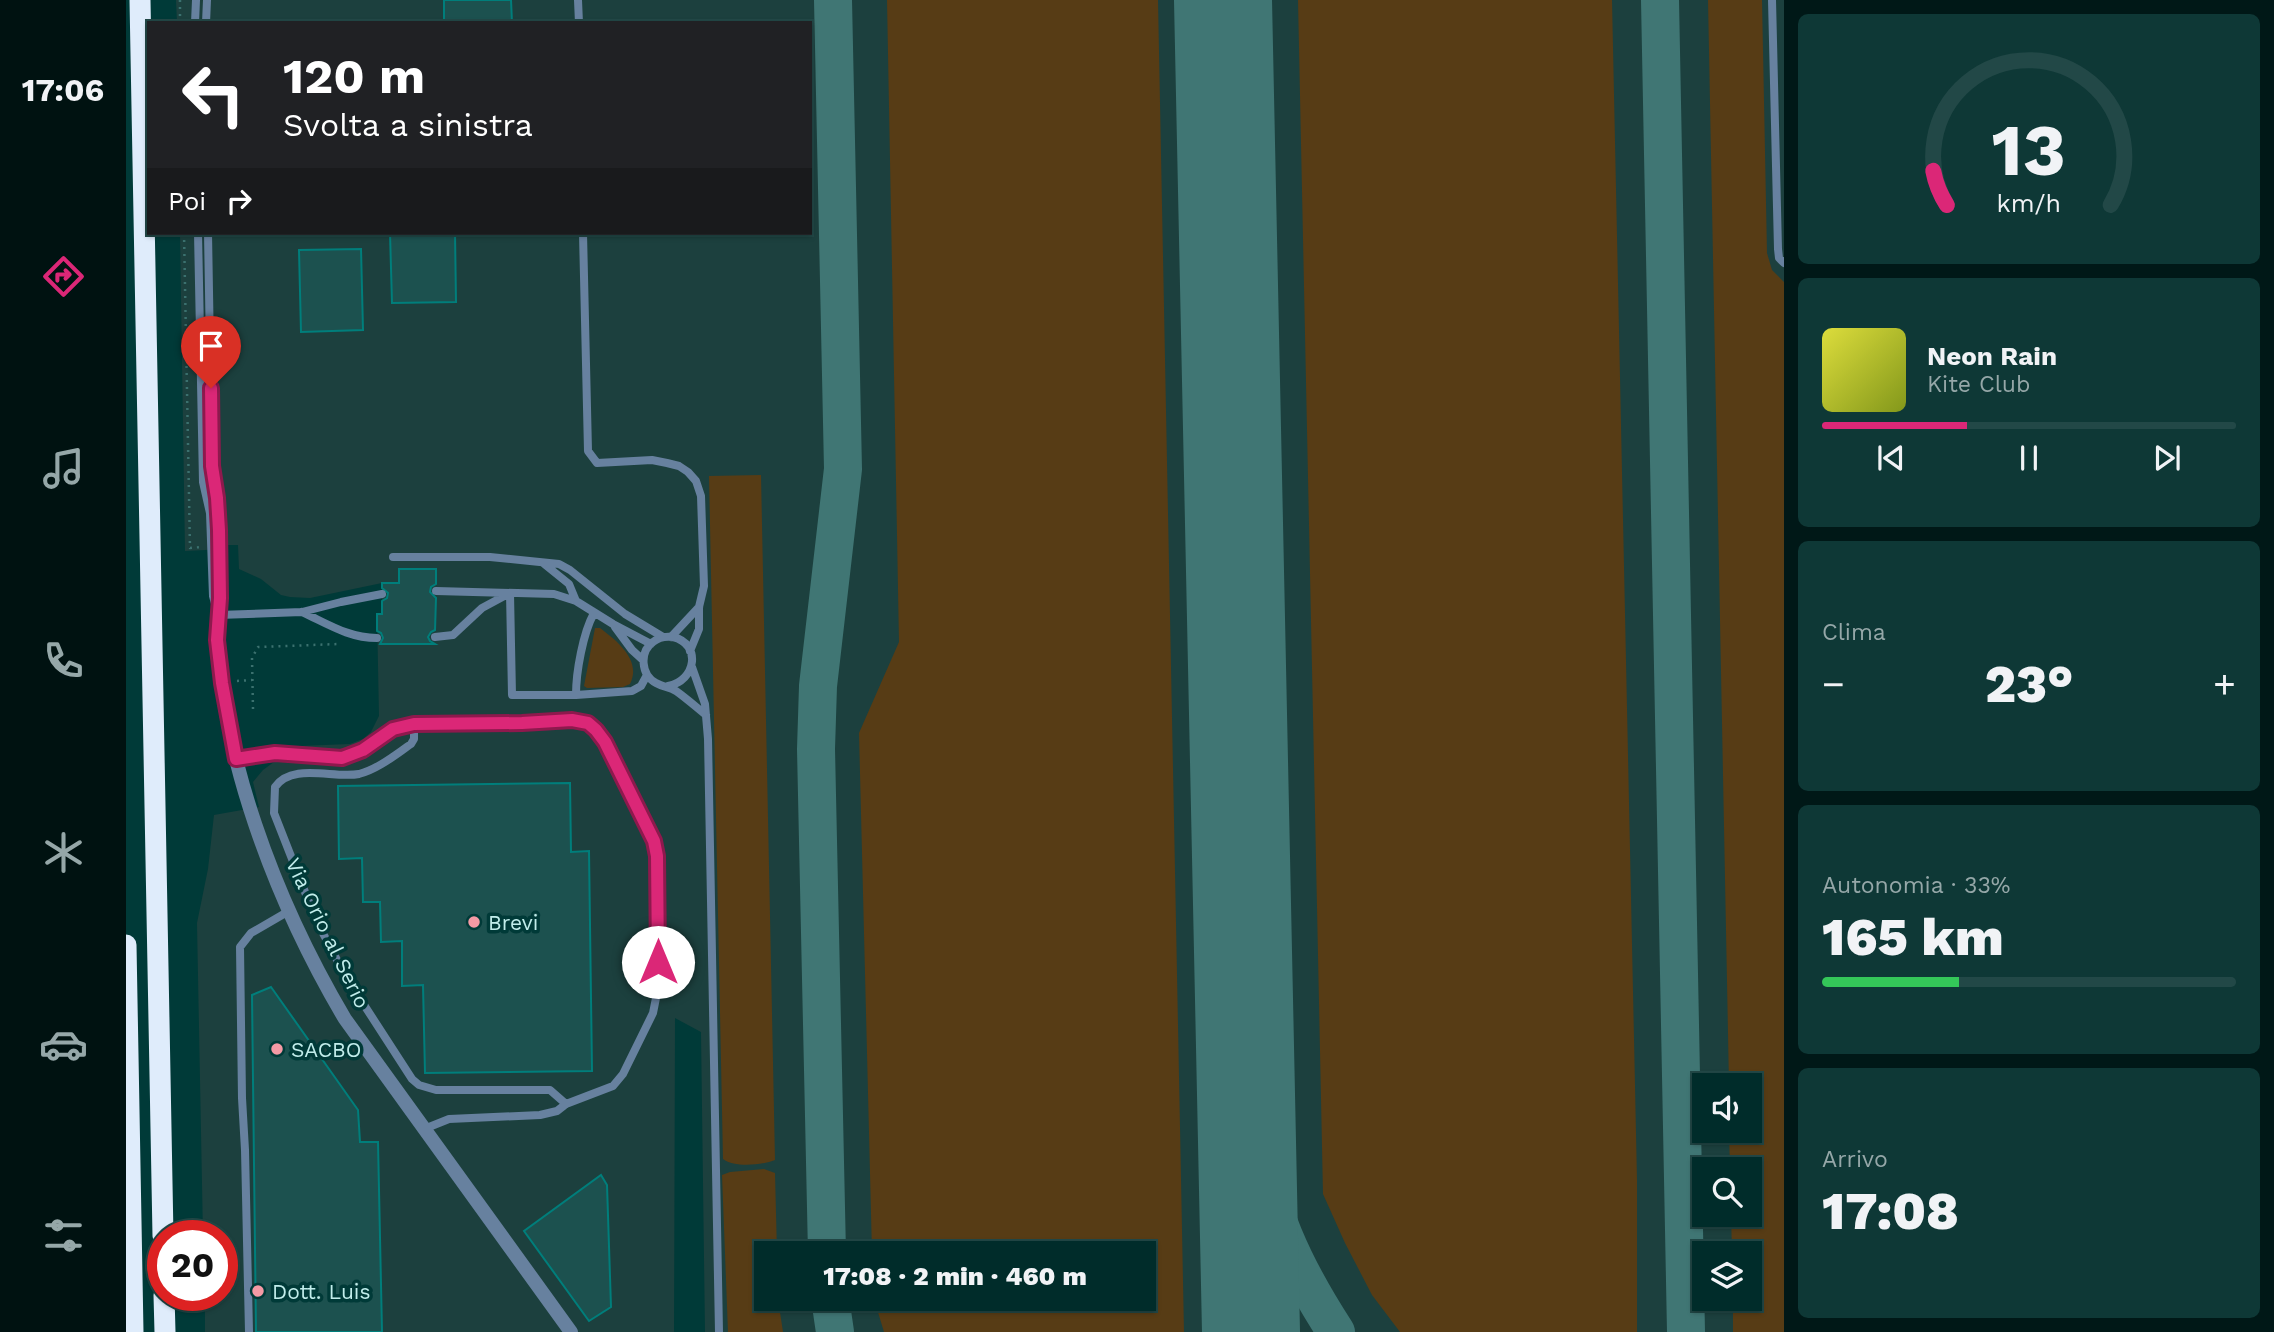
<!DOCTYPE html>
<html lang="it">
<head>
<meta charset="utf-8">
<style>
  body { margin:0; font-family:"Work Sans",sans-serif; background:#0e3836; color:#f1f3f6; height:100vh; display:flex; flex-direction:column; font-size:26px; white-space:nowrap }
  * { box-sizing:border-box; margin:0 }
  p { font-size:23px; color:#95a7a8 }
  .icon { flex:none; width:38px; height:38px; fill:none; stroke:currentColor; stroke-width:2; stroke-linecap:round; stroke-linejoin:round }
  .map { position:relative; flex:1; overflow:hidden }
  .details { display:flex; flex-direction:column; gap:14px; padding:14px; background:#001817; width:490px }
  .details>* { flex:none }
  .banner { position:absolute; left:21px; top:21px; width:665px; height:214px; border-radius:0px; box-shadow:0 2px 5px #0004,0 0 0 2px #224847; background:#202124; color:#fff; overflow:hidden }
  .tools { position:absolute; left:1566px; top:1073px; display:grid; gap:14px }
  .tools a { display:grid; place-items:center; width:70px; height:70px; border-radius:0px; background:#002c2a; box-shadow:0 2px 5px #0004,0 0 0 2px #224847; font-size:35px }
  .speed { position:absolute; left:21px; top:1220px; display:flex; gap:14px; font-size:35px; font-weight:700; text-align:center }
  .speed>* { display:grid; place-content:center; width:91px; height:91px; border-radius:50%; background:#002c2a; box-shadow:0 2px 5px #0004,0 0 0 2px #224847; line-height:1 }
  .speed .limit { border:10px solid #d22; background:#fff; color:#111 }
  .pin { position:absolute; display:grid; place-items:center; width:60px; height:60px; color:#fff; margin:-72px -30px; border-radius:50% 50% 50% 0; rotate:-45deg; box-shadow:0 0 7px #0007 }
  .pin .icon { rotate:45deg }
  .me { position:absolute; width:77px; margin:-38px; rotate:0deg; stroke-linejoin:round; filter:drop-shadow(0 0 5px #0008) }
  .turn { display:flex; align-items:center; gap:24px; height:147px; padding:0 21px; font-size:32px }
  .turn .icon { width:91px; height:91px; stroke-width:2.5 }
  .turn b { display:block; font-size:49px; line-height:60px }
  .then { display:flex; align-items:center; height:66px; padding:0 21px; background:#0003; gap:14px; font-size:26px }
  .big { font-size:52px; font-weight:800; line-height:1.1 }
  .details .card { flex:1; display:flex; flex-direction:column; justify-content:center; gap:10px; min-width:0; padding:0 24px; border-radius:10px; background:#0e3836 }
  .details .dial { align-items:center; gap:0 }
  .dial svg { height:182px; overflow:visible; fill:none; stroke:#224847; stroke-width:7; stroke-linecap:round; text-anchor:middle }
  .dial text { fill:#f1f3f6; stroke:none }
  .song { display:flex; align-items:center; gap:21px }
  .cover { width:84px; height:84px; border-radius:10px; background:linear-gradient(135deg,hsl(60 70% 55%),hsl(70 70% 35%)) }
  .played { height:7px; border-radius:4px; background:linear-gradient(90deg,#db2777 35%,#224847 35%) }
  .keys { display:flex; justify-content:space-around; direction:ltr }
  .heat { display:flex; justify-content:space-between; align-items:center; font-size:38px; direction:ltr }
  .charge { height:10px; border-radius:5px; background:linear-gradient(90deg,#34c759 33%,#224847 0) }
  .trip { position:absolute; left:628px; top:1241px; width:402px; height:70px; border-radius:0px; background:#002c2a; box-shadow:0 2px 5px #0004,0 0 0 2px #224847; font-weight:800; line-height:70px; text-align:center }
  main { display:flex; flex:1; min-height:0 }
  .dock { display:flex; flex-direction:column; width:126px; justify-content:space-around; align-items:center; background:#001211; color:#95a7a8 }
  .dock .icon { width:49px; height:49px }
  .dock .selected { color:#db2777 }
  .dock b { font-size:32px; color:#f1f3f6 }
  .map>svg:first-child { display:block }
</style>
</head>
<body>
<main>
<nav class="dock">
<b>17:06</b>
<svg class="icon selected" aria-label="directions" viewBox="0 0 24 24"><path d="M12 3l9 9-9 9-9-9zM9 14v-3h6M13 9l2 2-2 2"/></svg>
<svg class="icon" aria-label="music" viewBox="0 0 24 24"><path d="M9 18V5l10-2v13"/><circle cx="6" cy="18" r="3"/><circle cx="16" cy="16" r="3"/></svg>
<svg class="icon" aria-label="phone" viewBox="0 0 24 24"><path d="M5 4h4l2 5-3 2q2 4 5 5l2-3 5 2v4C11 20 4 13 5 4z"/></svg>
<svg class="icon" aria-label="climate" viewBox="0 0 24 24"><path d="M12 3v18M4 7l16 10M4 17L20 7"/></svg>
<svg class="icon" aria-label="car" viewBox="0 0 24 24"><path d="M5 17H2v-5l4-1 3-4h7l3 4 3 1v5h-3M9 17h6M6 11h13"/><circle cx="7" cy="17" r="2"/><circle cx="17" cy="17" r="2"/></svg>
<svg class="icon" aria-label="filters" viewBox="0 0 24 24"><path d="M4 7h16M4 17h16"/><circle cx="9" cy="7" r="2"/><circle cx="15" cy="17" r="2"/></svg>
</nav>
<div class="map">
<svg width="1658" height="1332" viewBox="0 0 1658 1332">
  <rect width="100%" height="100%" fill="#003a38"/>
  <path fill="#1c403e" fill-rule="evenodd" d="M 50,0 L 1658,0 L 1658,1332 L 579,1332 L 575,1032 L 549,1018 L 548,1332 L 79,1332 L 79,1295 L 96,1295 L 96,1236 L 77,1235 L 71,923 L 82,869 L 88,815 L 133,807 L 127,782 L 137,770 L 148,762 L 148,747 L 224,744 L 237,739 L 245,732 L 253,716 L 251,614 L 256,613 L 256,583 L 184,598 L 164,597 L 155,595 L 135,579 L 113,569 L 112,545 L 101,545 L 100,549 L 59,551 L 54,233 L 684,233 L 684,23 L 51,23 ZM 1578,1085 L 1624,1085 L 1624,1130 L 1578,1130 ZM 1578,1169 L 1624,1169 L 1624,1214 L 1578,1214 ZM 640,1253 L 1018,1253 L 1018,1298 L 640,1298 ZM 1578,1253 L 1624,1253 L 1624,1298 L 1578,1298 Z"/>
  <path fill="#573c15" d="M 761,0 L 1032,0 L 1058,1332 L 758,1332 L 748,1299 L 1018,1298 L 1018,1253 L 746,1253 L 733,733 L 773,642 Z
    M 1172,0 L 1486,0 L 1511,1180 L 1511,1332 L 1274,1332 L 1246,1295 L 1219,1243 L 1197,1194 Z
    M 1582,0 L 1636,0 L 1641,253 L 1646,270 L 1658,282 L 1658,1332 L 1607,1332 L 1607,1299 L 1624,1298 L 1624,1253 L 1606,1253 L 1605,1215 L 1624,1214 L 1624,1169 L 1604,1169 L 1603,1131 L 1624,1130 L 1624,1085 L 1603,1085 Z
    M 635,475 L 649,1160 C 636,1165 609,1168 597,1159 L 583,476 Z
    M 469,628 L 474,628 C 491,641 516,660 504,684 L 497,687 L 461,688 L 458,686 Z
    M 638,1169 L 649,1173 L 651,1253 L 640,1253 L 640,1298 L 652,1299 L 657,1332 L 602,1332 L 596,1175 L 604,1172 Z"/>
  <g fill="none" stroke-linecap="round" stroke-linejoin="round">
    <path stroke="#407674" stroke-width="38" d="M 1534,0 L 1560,1332
      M 1119,1070 C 1127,1111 1133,1152 1143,1192 C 1156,1242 1182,1289 1210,1332
      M 701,1253 L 690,749 L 692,686 L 717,469 L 707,0
      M 704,1298 L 709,1332"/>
    <path stroke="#407674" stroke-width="98" d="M 1097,0 L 1125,1332"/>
  </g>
  <path fill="#1c514f" stroke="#007e7b" stroke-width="2" d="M 318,0 L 385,0 L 386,23 L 318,23 Z
    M 264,233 L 329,233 L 330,302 L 266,303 Z
    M 235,249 L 237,330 L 175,332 L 173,250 Z
    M 273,569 L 310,569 L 310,584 L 305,587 L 304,592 L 310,598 L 309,630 L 305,632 L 302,637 L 304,641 L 309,644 L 254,644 L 257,638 L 255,633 L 251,631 L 251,614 L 256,614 L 256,601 L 261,598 L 262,593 L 256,588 L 256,583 L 273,583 Z
    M 444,783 L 445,852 L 463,851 L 466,1071 L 299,1073 L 297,985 L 276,986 L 276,941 L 255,942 L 254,902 L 237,902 L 236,858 L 213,859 L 212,786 Z
    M 145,987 L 232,1110 L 234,1142 L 252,1142 L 256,1332 L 130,1332 L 126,995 Z
    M 475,1175 L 481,1185 L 485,1307 L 463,1321 L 398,1231 Z"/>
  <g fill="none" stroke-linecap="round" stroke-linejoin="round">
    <path stroke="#3b716f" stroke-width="2.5" stroke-dasharray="2 5" stroke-linecap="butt" d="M 54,0 L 54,23
      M 58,233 L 64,548 L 75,547
      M 111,681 L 126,680
      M 127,709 L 126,658 L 132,647 L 213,644"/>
    <path stroke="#67819f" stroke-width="8" d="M 452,0 L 453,23
      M 1646,0 L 1652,249 L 1653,258 L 1658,263
      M 69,23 L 70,0
      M 80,23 L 81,0
      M 72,233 L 77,482 L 84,513 L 87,596 L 92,615
      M 82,233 L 86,466 L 91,497 L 93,529 L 93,608
      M 457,233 L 462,451 L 471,463 L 526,460 L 541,463 L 553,466 L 562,472 L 570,481 L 575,496 L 578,586 L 573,607 L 573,629 L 564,651
      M 267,557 L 364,557 L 433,564 L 444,570 L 499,614 L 537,637
      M 417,563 L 443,584 L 450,601
      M 310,591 L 428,594 L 450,601 L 487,624 L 525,644
      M 384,593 L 386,695 L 450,695 L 506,691 L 515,686 L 521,675
      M 176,612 C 202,624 223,638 251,638
      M 92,615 L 176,612 L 215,602 L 256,594
      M 489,627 L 506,650 L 517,660
      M 309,637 L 327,635 L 356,608 L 382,594
      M 545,637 L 573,607
      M 566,667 L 579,704 L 582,739 L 593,1332
      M 542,686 C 570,681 576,644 547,637 C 540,636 533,637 527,642 C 513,652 515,675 530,683 C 537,687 543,687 550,691 C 560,698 570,707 580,715
      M 450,695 C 450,672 457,633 468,613
      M 288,725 L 288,739 L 285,744 C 269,755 252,769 233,774 C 208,779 166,762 149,787 L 148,813 L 190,920 L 220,977 L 286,1079 L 293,1085 L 310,1090 L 424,1090 L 440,1104
      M 110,759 L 149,753 L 216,758 L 237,750 L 267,728 L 288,725 L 396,723 L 446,721 L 462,723 L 470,730 L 479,742 L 528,841 L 531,856 L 532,988 L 527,1013 L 497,1074 L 487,1086 L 440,1104 L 431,1111 L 414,1115 L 323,1119 L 298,1129
      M 123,1332 L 119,1150 L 116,1098 L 114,947 L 125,933 L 163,911"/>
    <path stroke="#67819f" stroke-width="14" d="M 92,615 C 89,748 152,906 219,1019 L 445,1332"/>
    <path stroke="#dfecfb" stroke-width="21" d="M 14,0 L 37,1236
      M 0,945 L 7,1332
      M 38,1295 L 39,1332"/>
  </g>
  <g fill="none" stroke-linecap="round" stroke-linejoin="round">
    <defs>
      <path id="route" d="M 85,388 L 86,466 L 91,498 L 93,530 L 94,598 L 91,640 L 96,683 L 110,759 L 149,753 L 216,758 L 237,750 L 267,729 L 288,724 L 396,723 L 446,720 L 462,723 L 470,730 L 479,742 L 528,841 L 531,856 L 532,962"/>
    </defs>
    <use href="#route" stroke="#8e194d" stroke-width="18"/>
    <use href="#route" stroke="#db2777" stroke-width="12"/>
  </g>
  <g fill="#f49aa5" stroke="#003a38" stroke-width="2.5">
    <circle cx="348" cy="922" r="7"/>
    <circle cx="151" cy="1049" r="7"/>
    <circle cx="132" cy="1291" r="7"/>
  </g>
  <g text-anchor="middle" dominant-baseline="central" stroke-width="7" stroke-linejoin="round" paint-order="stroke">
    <g font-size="21" fill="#c1edeb" stroke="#003a38" text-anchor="start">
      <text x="362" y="922">Brevi</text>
      <text x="165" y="1049">SACBO</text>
      <text x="146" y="1291">Dott. Luis</text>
    </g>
    <g font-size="21" fill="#c1edeb" stroke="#003a38">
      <text transform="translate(202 933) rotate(64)">Via Orio al Serio</text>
    </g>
  </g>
</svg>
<div class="tools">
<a><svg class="icon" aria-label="sound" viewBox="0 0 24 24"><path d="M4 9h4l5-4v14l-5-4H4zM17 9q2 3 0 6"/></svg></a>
<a><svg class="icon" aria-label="search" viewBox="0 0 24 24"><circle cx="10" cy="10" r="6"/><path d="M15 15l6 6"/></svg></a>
<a><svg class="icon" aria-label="layers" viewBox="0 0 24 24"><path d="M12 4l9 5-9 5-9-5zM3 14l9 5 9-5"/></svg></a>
</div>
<div class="speed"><div class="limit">20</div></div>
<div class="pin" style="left:85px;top:388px;background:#d93025"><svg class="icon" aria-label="arrive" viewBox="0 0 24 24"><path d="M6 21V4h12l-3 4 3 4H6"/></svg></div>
<svg class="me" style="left:532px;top:962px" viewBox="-20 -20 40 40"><circle r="19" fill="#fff"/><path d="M0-13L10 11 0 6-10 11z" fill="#db2777"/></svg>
<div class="trip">17:08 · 2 min · 460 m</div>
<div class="banner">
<div class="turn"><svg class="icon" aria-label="left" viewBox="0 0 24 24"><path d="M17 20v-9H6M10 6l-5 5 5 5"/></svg><div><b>120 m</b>Svolta a sinistra</div></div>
<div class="then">Poi<svg class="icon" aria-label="right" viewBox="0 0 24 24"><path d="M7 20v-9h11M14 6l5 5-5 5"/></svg></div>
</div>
</div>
<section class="details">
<div class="card dial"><svg viewBox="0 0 100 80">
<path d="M14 69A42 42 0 1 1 86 69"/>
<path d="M14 69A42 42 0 0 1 8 54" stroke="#db2777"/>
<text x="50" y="56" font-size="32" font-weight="700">13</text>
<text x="50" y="72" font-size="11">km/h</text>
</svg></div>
<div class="card">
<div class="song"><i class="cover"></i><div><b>Neon Rain</b><p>Kite Club</p></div></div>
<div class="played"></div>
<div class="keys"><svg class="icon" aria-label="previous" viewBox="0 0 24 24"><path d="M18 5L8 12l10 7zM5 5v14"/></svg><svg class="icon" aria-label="pause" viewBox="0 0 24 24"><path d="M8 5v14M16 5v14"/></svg><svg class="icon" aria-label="next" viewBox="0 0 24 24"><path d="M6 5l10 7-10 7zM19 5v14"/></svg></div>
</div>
<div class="card"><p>Clima</p>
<div class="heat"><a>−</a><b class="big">23°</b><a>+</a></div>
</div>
<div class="card"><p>Autonomia · 33%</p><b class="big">165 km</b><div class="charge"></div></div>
<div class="card"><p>Arrivo</p><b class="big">17:08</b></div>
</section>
</main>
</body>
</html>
